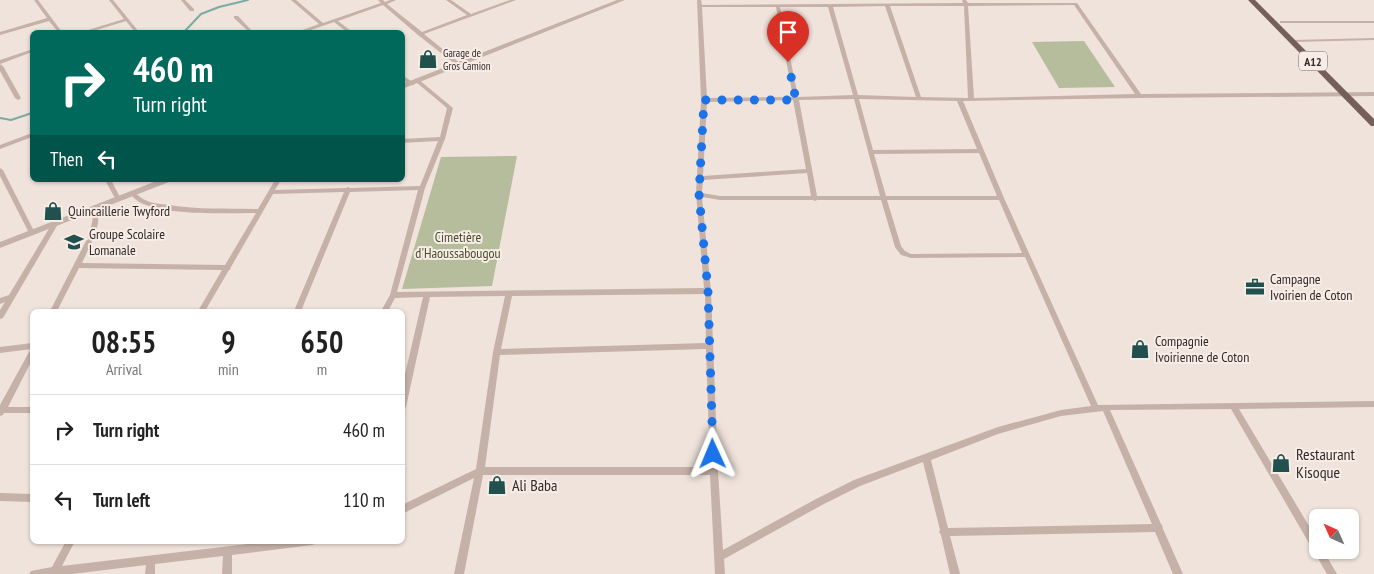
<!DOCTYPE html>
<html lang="en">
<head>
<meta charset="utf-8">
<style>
	body { margin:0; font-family:"PT Sans Narrow",sans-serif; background:#f6f6f6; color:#222; height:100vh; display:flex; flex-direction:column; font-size:19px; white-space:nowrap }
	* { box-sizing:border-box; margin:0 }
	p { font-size:16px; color:#767676 }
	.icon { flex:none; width:28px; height:28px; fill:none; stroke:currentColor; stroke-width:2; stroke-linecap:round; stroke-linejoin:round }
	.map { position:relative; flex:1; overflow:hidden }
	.details { position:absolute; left:30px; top:309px; width:375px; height:235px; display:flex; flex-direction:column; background:#fff; border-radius:8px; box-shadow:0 1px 4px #0004 }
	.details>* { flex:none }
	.top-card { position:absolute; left:30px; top:30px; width:375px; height:152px; border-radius:8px; box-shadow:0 1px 4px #0004; background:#00695c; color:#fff; overflow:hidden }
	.needle { width:32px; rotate:315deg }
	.tools { position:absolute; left:1309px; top:509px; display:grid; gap:10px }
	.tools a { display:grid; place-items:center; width:50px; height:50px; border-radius:8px; background:#fff; box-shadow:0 1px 4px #0004; font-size:25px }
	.pin { position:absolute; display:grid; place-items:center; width:42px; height:42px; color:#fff; margin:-51px -21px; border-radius:50% 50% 50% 0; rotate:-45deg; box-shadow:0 0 5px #0007 }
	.pin .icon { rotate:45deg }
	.me { position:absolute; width:55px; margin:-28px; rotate:359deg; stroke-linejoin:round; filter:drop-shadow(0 0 4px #0008) }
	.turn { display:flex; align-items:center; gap:18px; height:105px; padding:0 20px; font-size:22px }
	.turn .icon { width:65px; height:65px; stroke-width:2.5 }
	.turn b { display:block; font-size:35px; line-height:42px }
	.then { display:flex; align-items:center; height:48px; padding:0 20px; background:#0003; gap:10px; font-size:19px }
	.eta { display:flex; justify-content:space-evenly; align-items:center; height:85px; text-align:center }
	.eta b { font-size:30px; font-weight:700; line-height:35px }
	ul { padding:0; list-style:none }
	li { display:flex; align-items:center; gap:15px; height:70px; padding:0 20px; border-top:1px solid #e0e0e0 }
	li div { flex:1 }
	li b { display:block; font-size:19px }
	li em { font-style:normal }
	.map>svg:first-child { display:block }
	.green { fill:#b6bd9c }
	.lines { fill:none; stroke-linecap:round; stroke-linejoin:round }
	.stream { stroke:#7caaa5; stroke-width:2 }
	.minor { fill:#c6b1a8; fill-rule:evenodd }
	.tertiary { fill:#c6b1a8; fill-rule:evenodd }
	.primary { fill:#745f5a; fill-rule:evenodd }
	.route { stroke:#1a73e8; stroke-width:9; stroke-dasharray:0 16.2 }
	.labels { text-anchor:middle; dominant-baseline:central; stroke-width:4; stroke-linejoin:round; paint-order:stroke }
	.far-poi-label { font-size:11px; fill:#332927; stroke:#f7ede6; text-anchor:start }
	.shield { fill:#f7ede6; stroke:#6e6460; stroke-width:1 }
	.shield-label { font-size:12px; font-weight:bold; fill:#332927 }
	.poi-label { font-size:14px; fill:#332927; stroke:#f7ede6; text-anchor:start }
	.park-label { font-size:14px; fill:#474f2d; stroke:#f7ede6 }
	.near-poi-label { font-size:16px; fill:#332927; stroke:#f7ede6; text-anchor:start }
</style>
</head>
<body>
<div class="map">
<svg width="1374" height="574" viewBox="0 0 1374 574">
	<rect width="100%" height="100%" fill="#efe3db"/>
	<g class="green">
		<path d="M1084,41L1115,87L1059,88L1032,42Z"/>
		<path d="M517,156L492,286L402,289L441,157Z"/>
	</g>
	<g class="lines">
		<g class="stream">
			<path d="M184,32L201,14L219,7L248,0"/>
			<path d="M0,118L11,120L32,113"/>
		</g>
		<g class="minor">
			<path d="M34,0H38L62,32H58L49,21L0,35V32L47,18Z"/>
			<path d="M109,0H113L139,32H135L126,21L90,32H85V31L124,19Z"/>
			<path d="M181,0H185L194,9V11H190Z"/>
			<path d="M291,0H296L323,23L381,3L378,0H383L385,2L390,0H396L387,4L422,32L467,15L446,0H451L471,14L510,0H516L424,34L461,64L462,65L459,67L418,35L383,5L338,21L351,31V32H347L334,22L305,32H300V31L319,24Z"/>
			<path d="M697,0H701L702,5L963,3L962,0H966L968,3H1077L1141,94L1374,92V96L1139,98L963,101L1004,198L1098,405L1374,401V407L1239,409L1318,541V550H1323L1337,574H1327L1231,409L1110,410L1161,524L1162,525L1163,529L1183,574H1173L1155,532L950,536L960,574H950L941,535L939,532L940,530L923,462L860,486L822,505L724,559L725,574H715L710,475H483L464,574H454L474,478L402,514V505L476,469L493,352L505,296L430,297L406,407L405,409L402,410V387L423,297L395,298L388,311H381L390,295L418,190L350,192L301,311H294L344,192L273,194L231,267L230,270H229L205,311H198L222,270L79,268L57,311H50L89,235L92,223L94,205H98L99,207L98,223L95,235L82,263L225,265L256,213C224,213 166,216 139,202C136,200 133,197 130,194L129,193L130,192C136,191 137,196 143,199C150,203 160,204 169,205C198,210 229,208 258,209L275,180H281L275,190L346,188L348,187L350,188L420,186L438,141L402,143V139L440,137L447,108L416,82L415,81L418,79L453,108L445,139L425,188L397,292L704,288L696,194L701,100ZM1074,5L1135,94L974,98L968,6ZM885,6L916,97L858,95L833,7ZM890,6H964L968,98L921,97ZM702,7H776L793,97L707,98ZM780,7H828L853,95L798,97ZM854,99L880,196H817L799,100ZM859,99L957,101L977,149L873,150ZM793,100L806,169L703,176L707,102ZM979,153L997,196H886L874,154ZM807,173L811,196H720L702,193L703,180ZM702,197L720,200H813L815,201L817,200H881L895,247L901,255L911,258L1025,257L1091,406L1061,410L998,427L854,480L816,499L723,550L718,471L711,291ZM887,200H999L1022,253L911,254L905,251L901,246ZM705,294L706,343L501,349L512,296ZM706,349L710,467H485L500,355ZM1103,411L1152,524L948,528L931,460L998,434L1061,416Z"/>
			<path d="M234,16H238L253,32H249L234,18Z"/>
			<rect x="1280" y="21" width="94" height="2"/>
			<path d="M1374,38V40L1293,42L1291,41L1293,40Z"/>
			<path d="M30,50H32V52L0,64V60Z"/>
			<path d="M0,64L3,66L21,98L20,99L18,100L15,98L0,71Z"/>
			<path d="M402,75L414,83V85H410L402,79Z"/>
			<path d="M32,133V137L0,149V145Z"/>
			<path d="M0,168L3,170L35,233L34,235H32L29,233L0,176Z"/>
			<path d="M105,180H111L121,199L120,200H116Z"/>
			<path d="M53,222H57L58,224L3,318L0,319V310L5,302L0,304V298L9,295Z"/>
			<path d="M32,343V349L0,353V347Z"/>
			<path d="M32,351V360L8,407H32V413H4L3,415L0,416V405L29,352Z"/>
			<path d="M0,493L32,494V502L0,501Z"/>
			<path d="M66,541H75L62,566L273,541H316L315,544L312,545L232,555V574H222L223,556L155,564V574H145L146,565L72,574H29L31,571L52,567Z"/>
		</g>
		<g class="tertiary">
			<path d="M617,0H625L402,89V84Z"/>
			<path d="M159,180H170L169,182L0,248V242Z"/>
		</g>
		<path class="primary" d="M1248,0H1255L1374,119V126H1371Z"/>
	</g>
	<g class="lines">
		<path class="route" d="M713,454L708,291L699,194L704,100H796L788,62"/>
	</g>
	<defs>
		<g id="shop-bare" transform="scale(1.5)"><path d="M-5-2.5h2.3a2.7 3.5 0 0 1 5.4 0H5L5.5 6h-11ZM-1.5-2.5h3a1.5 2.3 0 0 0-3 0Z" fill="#21514e" stroke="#f7ede6" stroke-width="2.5" paint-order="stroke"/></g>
		<g id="school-bare" transform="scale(1.5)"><path d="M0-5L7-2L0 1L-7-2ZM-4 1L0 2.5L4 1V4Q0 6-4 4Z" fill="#21514e" stroke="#f7ede6" stroke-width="2.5" paint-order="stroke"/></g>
		<g id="office-bare" transform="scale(1.5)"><path d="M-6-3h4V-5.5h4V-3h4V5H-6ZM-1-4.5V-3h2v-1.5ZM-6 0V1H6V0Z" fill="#21514e" stroke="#f7ede6" stroke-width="2.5" paint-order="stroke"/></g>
	</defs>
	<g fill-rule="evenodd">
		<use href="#shop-bare" x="428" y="59"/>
		<use href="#shop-bare" x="53" y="211"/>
		<use href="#school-bare" x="74" y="242"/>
		<use href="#office-bare" x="1255" y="287"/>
		<use href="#shop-bare" x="1140" y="349"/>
		<use href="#shop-bare" x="1281" y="463"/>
		<use href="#shop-bare" x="497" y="485"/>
	</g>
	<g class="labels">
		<g class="far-poi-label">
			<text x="443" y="53">Garage de<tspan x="443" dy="13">Gros Camion</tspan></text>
		</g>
		<rect class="shield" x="1299" y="51.5" width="28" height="19" rx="4"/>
		<g class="shield-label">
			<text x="1313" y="61">A12</text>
		</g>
		<g class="poi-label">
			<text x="68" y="211">Quincaillerie Twyford</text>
			<text x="89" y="234">Groupe Scolaire<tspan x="89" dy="16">Lomanale</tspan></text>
			<text x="1270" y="279">Campagne<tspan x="1270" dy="16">Ivoirien de Coton</tspan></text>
			<text x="1155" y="341">Compagnie<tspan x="1155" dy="16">Ivoirienne de Coton</tspan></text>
		</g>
		<g class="park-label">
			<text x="458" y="237">Cimetière<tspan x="458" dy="16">d'Haoussabougou</tspan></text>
		</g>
		<g class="near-poi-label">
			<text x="1296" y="454">Restaurant<tspan x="1296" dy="18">Kisoque</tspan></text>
			<text x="512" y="485">Ali Baba</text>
		</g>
	</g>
</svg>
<div class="tools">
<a><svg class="needle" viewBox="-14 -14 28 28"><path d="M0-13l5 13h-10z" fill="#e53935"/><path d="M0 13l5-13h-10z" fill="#767676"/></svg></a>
</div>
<div class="pin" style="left:788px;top:62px;background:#d93025"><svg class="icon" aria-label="arrive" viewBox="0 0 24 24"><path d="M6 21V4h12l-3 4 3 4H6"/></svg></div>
<svg class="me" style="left:713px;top:454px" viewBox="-20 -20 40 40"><path d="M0-17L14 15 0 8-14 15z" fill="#1a73e8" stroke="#fff" stroke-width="4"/></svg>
<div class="top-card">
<div class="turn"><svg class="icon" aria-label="right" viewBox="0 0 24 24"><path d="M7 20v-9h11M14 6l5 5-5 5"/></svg><div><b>460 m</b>Turn right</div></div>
<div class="then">Then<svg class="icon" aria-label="left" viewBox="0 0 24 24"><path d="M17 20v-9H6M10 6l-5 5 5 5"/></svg></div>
</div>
<section class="details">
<div class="eta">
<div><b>08:55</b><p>Arrival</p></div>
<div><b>9</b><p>min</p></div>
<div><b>650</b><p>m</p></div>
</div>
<ul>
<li><svg class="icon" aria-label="right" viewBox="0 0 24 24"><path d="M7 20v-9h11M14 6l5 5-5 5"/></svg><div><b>Turn right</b></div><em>460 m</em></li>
<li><svg class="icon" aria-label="left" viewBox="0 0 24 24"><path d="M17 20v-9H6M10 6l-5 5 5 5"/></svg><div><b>Turn left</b></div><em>110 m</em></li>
</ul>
</section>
</div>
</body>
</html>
